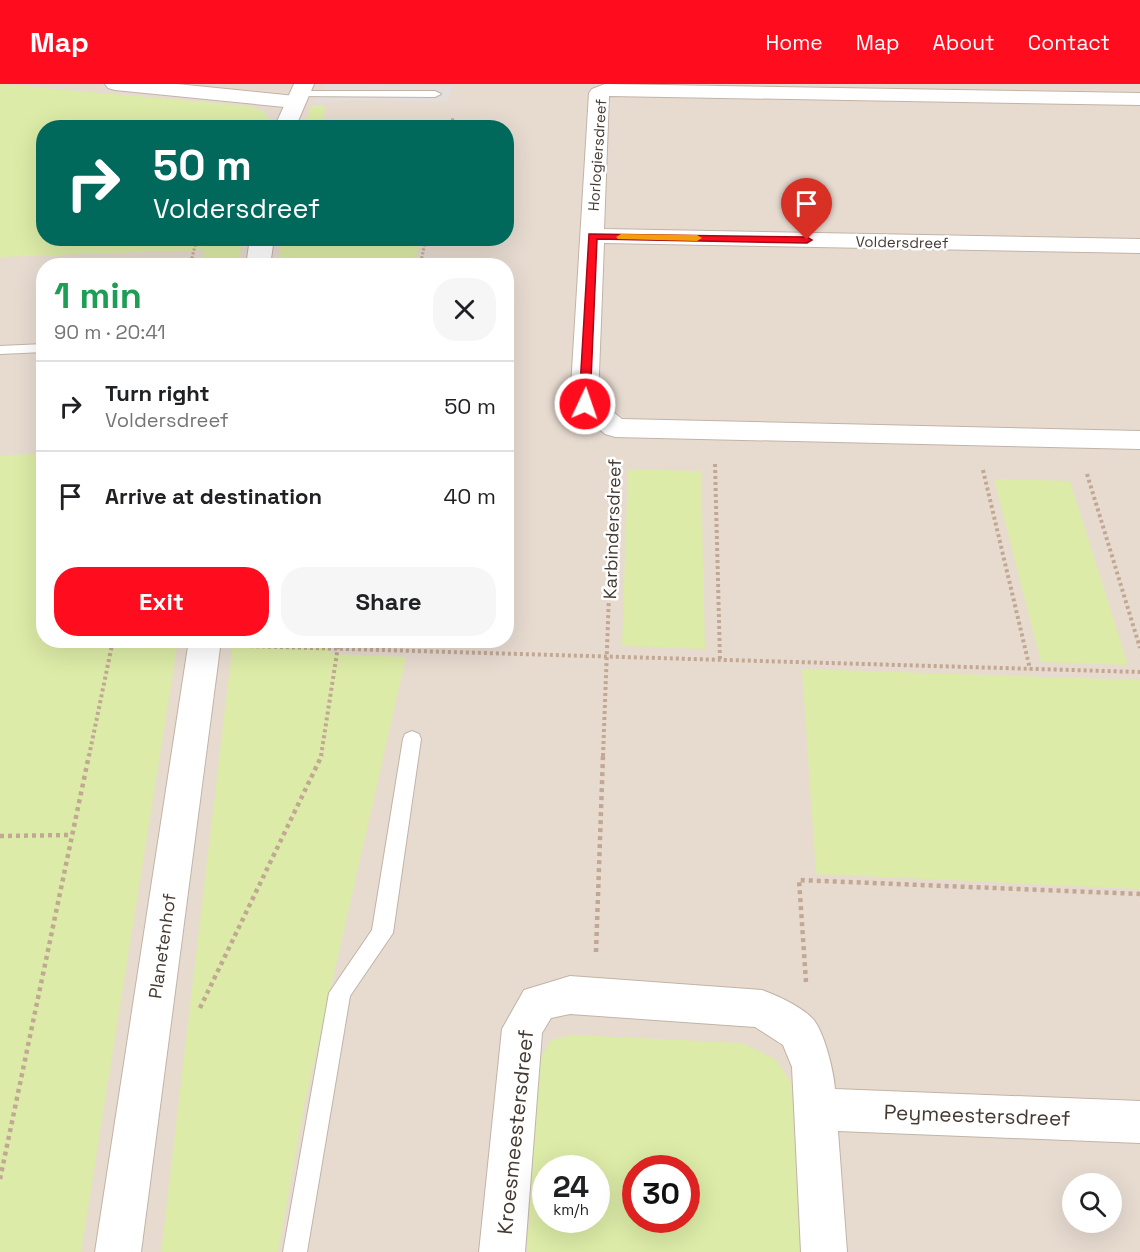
<!DOCTYPE html>
<html lang="en">
<head>
<meta charset="utf-8">
<style>
	body { margin:0; font-family:"Space Grotesk",sans-serif; background:#f6f6f6; color:#202124; height:100vh; display:flex; flex-direction:column; font-size:22px; white-space:nowrap }
	* { box-sizing:border-box; margin:0 }
	p { font-size:20px; color:#757577 }
	.icon { flex:none; width:33px; height:33px; fill:none; stroke:currentColor; stroke-width:2; stroke-linecap:round; stroke-linejoin:round }
	.map { position:relative; flex:1; overflow:hidden }
	.panel { position:absolute; left:36px; top:174px; width:478px; height:390px; display:flex; flex-direction:column; background:#fff; border-radius:24px; box-shadow:0 6px 24px #0002 }
	.panel>* { flex:none }
	.top-card { position:absolute; left:36px; top:36px; width:478px; height:126px; border-radius:24px; box-shadow:0 6px 24px #0002; background:#00695c; color:#fff; overflow:hidden }
	.buttons { position:absolute; left:1062px; top:1089px; display:grid; gap:12px }
	.buttons a { display:grid; place-items:center; width:60px; height:60px; border-radius:50%; background:#fff; box-shadow:0 6px 24px #0002; font-size:30px }
	.speed { position:absolute; left:532px; top:1071px; display:flex; gap:12px; font-size:30px; font-weight:700; text-align:center }
	.speed>* { display:grid; place-content:center; width:78px; height:78px; border-radius:50%; background:#fff; box-shadow:0 6px 24px #0002; line-height:1 }
	.speed small { font-size:15px; font-weight:400 }
	.speed .limit { border:9px solid #d22; background:#fff; color:#111 }
	.pin { position:absolute; display:grid; place-items:center; width:51px; height:51px; color:#fff; margin:-62px -26px; border-radius:50% 50% 50% 0; rotate:-45deg; box-shadow:0 0 6px #0007 }
	.pin .icon { rotate:45deg }
	.me { position:absolute; width:66px; margin:-33px; rotate:3deg; stroke-linejoin:round; filter:drop-shadow(0 0 4px #0008) }
	.turn { display:flex; align-items:center; gap:21px; height:126px; padding:0 18px; font-size:27px }
	.turn .icon { width:78px; height:78px; stroke-width:2.5 }
	.turn b { display:block; font-size:42px; line-height:51px }
	.round { display:grid; place-items:center; flex:none; width:63px; height:63px; border-radius:24px; background:#f6f6f6 }
	.summary { display:flex; align-items:center; justify-content:space-between; height:102px; padding:0 18px }
	h1 { font-size:36px; font-weight:600; line-height:45px; color:#1e9e55 }
	.primary-button { display:flex; gap:12px; margin-top:auto; padding:12px 18px }
	.primary-button a { flex:1; height:69px; border-radius:24px; background:#ff0d1f; color:#fff; font-size:24px; font-weight:600; line-height:69px; text-align:center }
	.primary-button a+a { background:#f6f6f6; color:#202124 }
	ul { padding:0; list-style:none }
	li { display:flex; align-items:center; gap:18px; height:90px; padding:0 18px; border-top:2px solid #e0e0e0 }
	li div { flex:1 }
	li b { display:block; font-size:22px }
	li em { font-style:normal }
	header { display:flex; align-items:center; gap:36px; box-sizing:border-box; height:84px; padding:0 30px; background:#ff0d1f; color:#fff }
	header strong { font-size:28px }
	nav { display:flex; gap:33px; margin-inline-start:auto; font-size:21px }
	.map>svg:first-child { display:block }
	.residential { fill:#e7dbd0; fill-rule:evenodd }
	.green { fill:#dceba7; fill-rule:evenodd }
	.parking { fill:#e3dedc }
	.lines { fill:none; stroke-linecap:round; stroke-linejoin:round }
	.service-casing { stroke:#c2b3a7; stroke-width:2 }
	.minor-casing { stroke:#c2b3a7; stroke-width:2 }
	.tertiary-casing { stroke:#c2b3a7; stroke-width:2 }
	.path-far2 { stroke:#c2a894; stroke-width:3; stroke-dasharray:2 2; stroke-linecap:butt }
	.path-far1 { stroke:#c2a894; stroke-width:4; stroke-dasharray:3 3; stroke-linecap:butt }
	.path { stroke:#c2a894; stroke-width:4.5; stroke-dasharray:4 4; stroke-linecap:butt }
	.service { fill:#fff; fill-rule:evenodd }
	.minor { fill:#fff; fill-rule:evenodd }
	.tertiary { fill:#fff; fill-rule:evenodd }
	.route { fill:#ff0d1f; stroke:#a60814; stroke-width:1.5 }
	.slow { fill:#f59e0b }
	.labels { text-anchor:middle; dominant-baseline:central; stroke-width:5; stroke-linejoin:round; paint-order:stroke }
	.far-street-label { font-size:15px; fill:#453a32; stroke:#fff }
	.street-label { font-size:18px; fill:#453a32; stroke:#fff }
	.near-street-label { font-size:21px; fill:#453a32; stroke:#fff }
</style>
</head>
<body>
<header>
<strong>Map</strong>
<nav><a>Home</a><a>Map</a><a>About</a><a>Contact</a></nav>
</header>
<div class="map">
<svg width="1140" height="1168" viewBox="0 0 1140 1168">
	<rect width="100%" height="100%" fill="#f3eae2"/>
	<path class="residential" d="M0,0H1140V1168H0ZM44,44H507V154H44ZM44,182H507V556H44ZM546,1084H597V1136H546ZM636,1084H687V1136H636ZM1072,1100H1112V1138H1072Z"/>
	<g class="green">
		<path d="M0,0L249,22L263,27L269,35L266,43L44,44V154L242,155L239,181H200L204,166L0,173Z"/>
		<path d="M312,21H324L323,24L326,25L320,43H303Z"/>
		<path d="M282,155V154L421,155L415,181H278Z"/>
		<path d="M43,369L44,556L178,557L81,1168H0V372Z"/>
		<path d="M628,385L701,387L705,565L622,562Z"/>
		<path d="M994,395L1070,397L1128,581L1041,578Z"/>
		<path d="M233,557H332L330,570L406,573L305,1018L278,1168H161Z"/>
		<path d="M802,585L1140,596V805L816,790Z"/>
		<path d="M572,951L742,959L775,975L792,1000L800,1168H527L539,976L551,956ZM546,1084H597V1136H546ZM636,1084H687V1136H636Z"/>
	</g>
	<path class="parking" d="M326,0L453,2L447,18L355,16L314,19Z"/>
	<g class="lines">
		<g class="service-casing">
			<g id="service">
				<path d="M299,7H435L441,10L435,13L295,12V8Z"/>
				<path d="M44,260V268L0,270V262Z"/>
				<path d="M412,647L419,650L421,655L393,849L350,912L307,1168H283L329,909L372,846L403,655L405,650Z"/>
			</g>
		</g>
		<g class="minor-casing">
			<g id="minor">
				<path d="M105,0H177L295,12L302,14L305,18L302,22L295,24L115,6L108,4Z"/>
				<path d="M605,0L1140,9V21L609,12L604,145L1140,155V169L604,159L598,316L622,335L1140,347V365L615,353L605,350L570,319L589,9L592,5Z"/>
				<path d="M570,892L762,906C778,912 800,922 812,934C824,946 834,988 835,1005L1140,1017V1059L838,1047L847,1168H801L792,983L783,961L755,943L570,930L551,934L542,949L525,1168H479L502,945L524,906Z"/>
			</g>
		</g>
		<g class="tertiary-casing">
			<g id="tertiary">
				<path d="M294,0H314L295,44H274Z"/>
				<path d="M250,154H274L270,182H246Z"/>
				<path d="M189,556H221L141,1168H95Z"/>
			</g>
		</g>
		<g class="path-far2">
			<path d="M451,44L453,33"/>
			<path d="M190,182L197,154"/>
			<path d="M420,182L426,154"/>
		</g>
		<g class="path-far1">
			<path d="M715,380L720,576"/>
			<path d="M983,386L1030,585"/>
			<path d="M1087,390L1140,564"/>
			<path d="M112,558L165,559"/>
			<path d="M244,562L1140,588"/>
			<path d="M89,672L113,556"/>
			<path d="M321,672L339,556"/>
			<path d="M603,672L614,378"/>
		</g>
		<g class="path">
			<path d="M0,752L72,751"/>
			<path d="M596,868L603,671"/>
			<path d="M806,898L799,796L1140,810"/>
			<path d="M200,924L322,671"/>
			<path d="M0,1095L89,671"/>
		</g>
		<use href="#service" class="service"/>
		<use href="#minor" class="minor"/>
		<use href="#tertiary" class="tertiary"/>
	</g>
	<path class="route" d="M589,150L807,153L812,156L807,159L597,155L590,320L585,323L579,320Z"/>
	<path class="slow" d="M621,150L697,151L702,154L697,157L618,155L616,153Z"/>
	<g class="labels">
		<g class="far-street-label">
			<text transform="translate(597 71) rotate(-86)">Horlogiersdreef</text>
			<text transform="translate(902 158) rotate(1)">Voldersdreef</text>
		</g>
		<g class="street-label">
			<text transform="translate(612 445) rotate(-88)">Karbindersdreef</text>
			<text transform="translate(162 862) rotate(-82)">Planetenhof</text>
		</g>
		<g class="near-street-label">
			<text transform="translate(977 1031) rotate(2)">Peymeestersdreef</text>
			<text transform="translate(515 1048) rotate(-84)">Kroesmeestersdreef</text>
		</g>
	</g>
</svg>
<div class="buttons">
<a><svg class="icon" aria-label="search" viewBox="0 0 24 24"><circle cx="10" cy="10" r="6"/><path d="M15 15l6 6"/></svg></a>
</div>
<div class="speed"><div>24<small>km/h</small></div><div class="limit">30</div></div>
<div class="pin" style="left:807px;top:156px;background:#d93025"><svg class="icon" aria-label="arrive" viewBox="0 0 24 24"><path d="M6 21V4h12l-3 4 3 4H6"/></svg></div>
<svg class="me" style="left:585px;top:320px" viewBox="-20 -20 40 40"><circle r="17" fill="#ff0d1f" stroke="#fff" stroke-width="3"/><path d="M0-11L8 9 0 5-8 9z" fill="#fff"/></svg>
<div class="top-card">
<div class="turn"><svg class="icon" aria-label="right" viewBox="0 0 24 24"><path d="M7 20v-9h11M14 6l5 5-5 5"/></svg><div><b>50 m</b>Voldersdreef</div></div>
</div>
<section class="panel">
<div class="summary"><div><h1>1 min</h1><p>90 m · 20:41</p></div><a class="round"><svg class="icon" aria-label="close" viewBox="0 0 24 24"><path d="M6 6l12 12M18 6L6 18"/></svg></a></div>
<ul>
<li><svg class="icon" aria-label="right" viewBox="0 0 24 24"><path d="M7 20v-9h11M14 6l5 5-5 5"/></svg><div><b>Turn right</b><p>Voldersdreef</p></div><em>50 m</em></li>
<li><svg class="icon" aria-label="arrive" viewBox="0 0 24 24"><path d="M6 21V4h12l-3 4 3 4H6"/></svg><div><b>Arrive at destination</b></div><em>40 m</em></li>
</ul>
<div class="primary-button"><a>Exit</a><a>Share</a></div>
</section>
</div>
</body>
</html>
